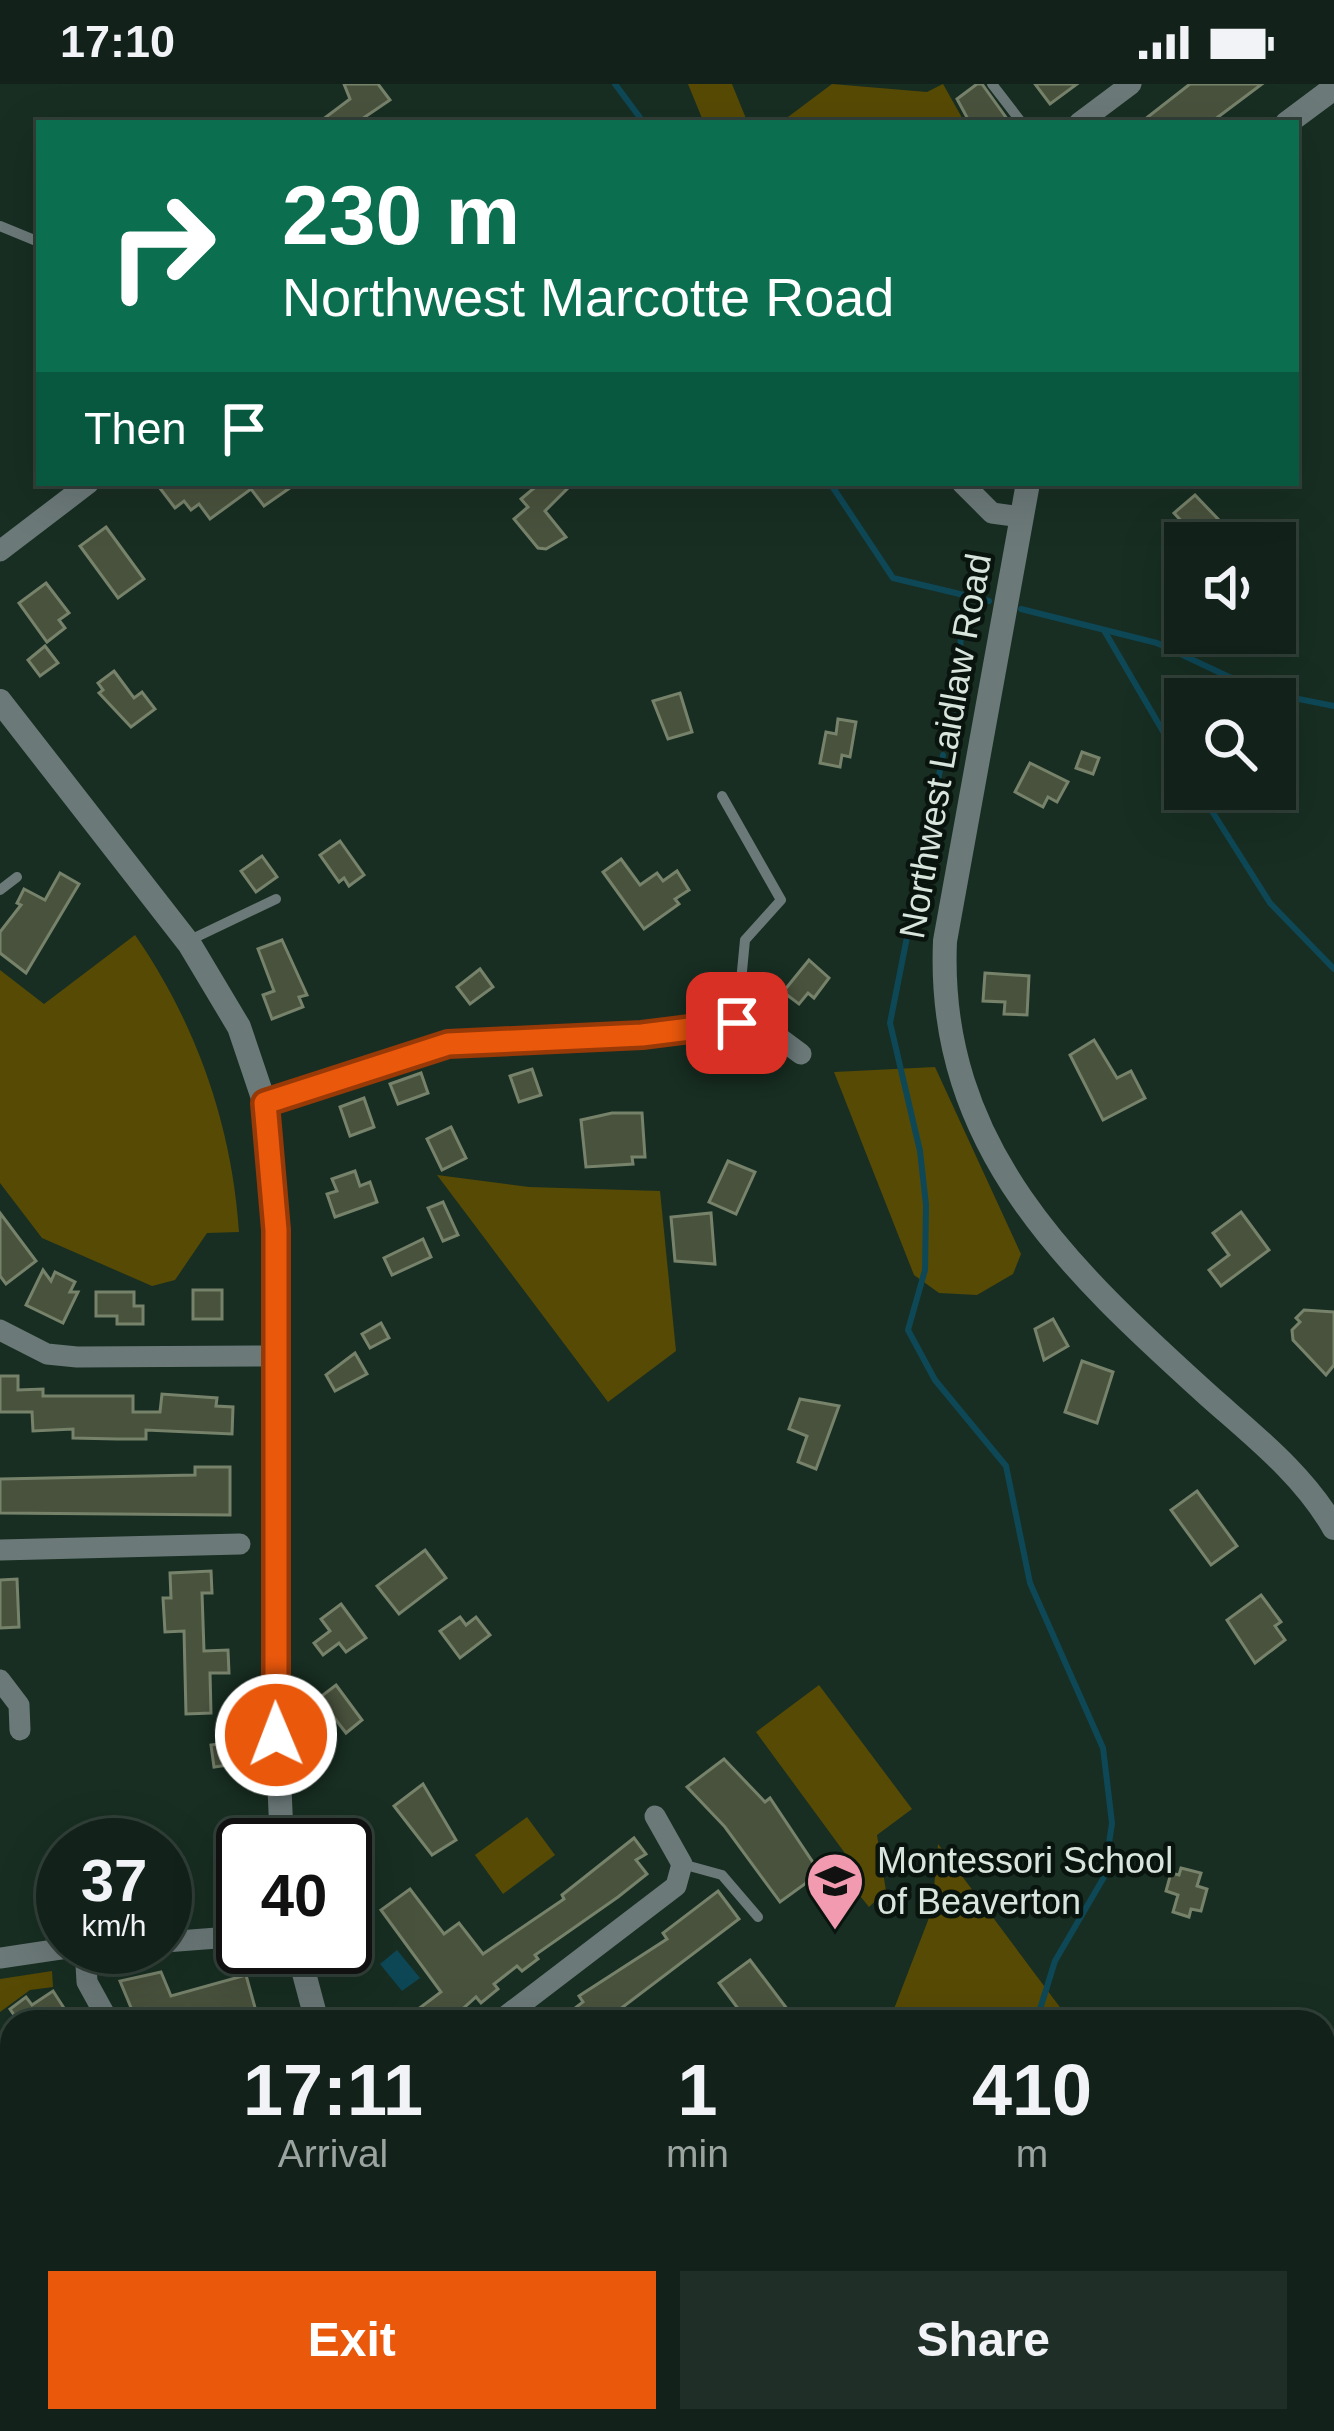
<!DOCTYPE html>
<html lang="en">
<head>
<meta charset="utf-8">
<style>
	body { margin:0; font-family:Arial,sans-serif; background:#1f2f27; color:#f1f3f6; height:100vh; display:flex; flex-direction:column; font-size:45px; white-space:nowrap }
	* { box-sizing:border-box; margin:0 }
	p { font-size:39px; color:#9ca4a2 }
	.icon { flex:none; width:66px; height:66px; fill:none; stroke:currentColor; stroke-width:2; stroke-linecap:round; stroke-linejoin:round }
	.map { position:relative; flex:1; overflow:hidden }
	.side { position:absolute; left:0px; top:1926px; width:1335px; height:423px; display:flex; flex-direction:column; background:#12221a; border-radius:36px 36px 0 0; box-shadow:0 12px 48px #0002,0 0 0 3px #313f39 }
	.side>* { flex:none }
	.hud { position:absolute; left:36px; top:36px; width:1263px; height:366px; border-radius:0px; box-shadow:0 12px 48px #0002,0 0 0 3px #313f39; background:#0b6e4f; color:#fff; overflow:hidden }
	.buttons { position:absolute; left:1164px; top:438px; display:grid; gap:24px }
	.buttons a { display:grid; place-items:center; width:132px; height:132px; border-radius:0px; background:#12221a; box-shadow:0 12px 48px #0002,0 0 0 3px #313f39; font-size:60px }
	.speed { position:absolute; left:36px; top:1734px; display:flex; gap:24px; font-size:60px; font-weight:700; text-align:center }
	.speed>* { display:grid; place-content:center; width:156px; height:156px; border-radius:50%; background:#12221a; box-shadow:0 12px 48px #0002,0 0 0 3px #313f39; line-height:1 }
	.speed small { font-size:30px; font-weight:400 }
	.speed .limit { border:6px solid #111; border-radius:18px; background:#fff; color:#111 }
	.pin { position:absolute; display:grid; place-items:center; width:102px; height:102px; color:#fff; margin:-51px; border-radius:24px; box-shadow:0 6px 18px #0006 }
	.me { position:absolute; width:132px; margin:-66px; rotate:359deg; stroke-linejoin:round; filter:drop-shadow(0 0 9px #0008) }
	.turn { display:flex; align-items:center; gap:42px; height:252px; padding:0 48px; font-size:54px }
	.turn .icon { width:156px; height:156px; stroke-width:2.5 }
	.turn b { display:block; font-size:84px; line-height:102px }
	.then { display:flex; align-items:center; height:114px; padding:0 48px; background:#0003; gap:24px; font-size:45px }
	.eta { display:flex; justify-content:space-evenly; align-items:center; height:204px; text-align:center }
	.eta b { font-size:72px; font-weight:600; line-height:84px }
	.cta { display:flex; gap:24px; margin-top:auto; padding:24px 48px }
	.cta a { flex:1; height:138px; border-radius:0px; background:#ea580c; color:#fff; font-size:48px; font-weight:600; line-height:138px; text-align:center }
	.cta a+a { background:#1f2f27; color:#f1f3f6 }
	.status { display:flex; justify-content:space-between; align-items:center; height:84px; padding:0 60px; background:#12221a; direction:ltr }
	.status svg { height:33px; fill:currentColor }
	.map>svg:first-child { display:block }
	.green { fill:#574a05 }
	.water { fill:#0e4857 }
	.lines { fill:none; stroke-linecap:round; stroke-linejoin:round }
	.stream { stroke:#0e4857; stroke-width:6 }
	.building { fill:#49523d; stroke:#77826b; stroke-width:3 }
	.path { stroke:#819288; stroke-width:3; stroke-dasharray:6 9; stroke-linecap:butt }
	.service { stroke:#6b7978; stroke-width:10 }
	.minor { stroke:#6b7978; stroke-width:21 }
	.tertiary { stroke:#6b7978; stroke-width:24 }
	.route-casing { stroke:#983908; stroke-width:30 }
	.route { stroke:#ea580c; stroke-width:21 }
	.labels { text-anchor:middle; dominant-baseline:central; stroke-width:9; stroke-linejoin:round; paint-order:stroke }
	.street-label { font-size:36px; fill:#d8e5dd; stroke:#0a140e }
	.poi-label { font-size:36px; fill:#d8e5dd; stroke:#0a140e; text-anchor:start }
</style>
</head>
<body>
<div class="status"><b>17:10</b><svg viewBox="0 0 49 12"><path d="M0 12V9h3v3zM5 12V6h3v6zM10 12V3h3v9zM15 12V0h3v12zM26 1h20v11H26zM47 4h2v5h-2z"/></svg></div>
<div class="map">
<svg width="1334" height="2347" viewBox="0 0 1334 2347">
	<rect width="100%" height="100%" fill="#182e22"/>
	<g class="green">
		<path d="M688,0H732L747,37L704,39Z"/>
		<path d="M832,0L927,8L943,0L965,39H780Z"/>
		<path d="M135,851C196,939 232,1041 239,1148L207,1149L175,1196L152,1202L42,1154L0,1099V886L44,920Z"/>
		<path d="M935,983L1021,1170L1013,1190L977,1211L939,1209L914,1191L834,988Z"/>
		<path d="M437,1091L529,1103L660,1107L676,1267L608,1318Z"/>
		<path d="M819,1601L912,1725L877,1751L886,1807L869,1823L835,1781L847,1772L756,1648Z"/>
		<path d="M527,1733L555,1771L503,1810L475,1771Z"/>
		<path d="M938,1760L1071,1938H889L932,1826Z"/>
		<path d="M52,1887L53,1903L30,1906L0,1928V1895Z"/>
		<path d="M12,2192V2337H133L120,2347H0V2201Z"/>
		<path d="M742,2337H1226L1212,2347H750Z"/>
	</g>
	<path class="water" d="M397,1866L420,1894L402,1907L380,1880Z"/>
	<g class="lines">
		<g class="stream">
			<path d="M615,0L644,39"/>
			<path d="M830,399L893,494L989,517"/>
			<path d="M1021,525L1157,559L1259,607L1334,622"/>
			<path d="M1105,548L1185,685"/>
			<path d="M956,646L963,511"/>
			<path d="M943,671L890,939L920,1067L926,1121L925,1186L908,1246L935,1296L1006,1382L1030,1499L1103,1664L1112,1739L1104,1793L1055,1877L1036,1938"/>
			<path d="M1198,705L1270,819L1334,885"/>
			<path d="M811,2347L813,2337"/>
		</g>
	</g>
	<g class="building">
		<path d="M344,0H378L390,16L356,39H318L350,15Z"/>
		<path d="M977,0H982L1010,39H970L957,15Z"/>
		<path d="M1035,0H1077L1050,20Z"/>
		<path d="M1190,0H1262L1210,39H1140Z"/>
		<path d="M156,399H297L264,422L251,405L210,435L199,420L191,426L184,417L175,424Z"/>
		<path d="M540,399H573L545,427L566,453L546,465L538,464L514,435L528,423L521,415Z"/>
		<path d="M1195,411L1241,459H1202L1174,429Z"/>
		<path d="M106,443L144,495L118,514L80,462Z"/>
		<path d="M46,499L69,529L59,536L65,544L47,558L19,519Z"/>
		<path d="M45,562L58,579L40,592L28,576Z"/>
		<path d="M114,587L134,614L142,608L155,625L131,643L99,609L103,606L98,599Z"/>
		<path d="M680,609L692,648L668,655L653,617Z"/>
		<path d="M838,635L856,638L850,673L842,671L840,683L820,679L826,648L836,650Z"/>
		<path d="M1082,668L1099,674L1093,690L1076,684Z"/>
		<path d="M1030,679L1068,698L1057,718L1048,713L1043,723L1015,708Z"/>
		<path d="M340,757L364,791L349,802L344,794L339,798L320,771Z"/>
		<path d="M262,772L277,793L256,808L241,787Z"/>
		<path d="M621,775L640,801L657,789L663,797L677,787L689,806L675,815L679,820L644,845L603,788Z"/>
		<path d="M60,789L79,800L26,889L0,869V848L21,821L17,819L24,805L45,816Z"/>
		<path d="M282,856L307,911L299,913L303,923L272,935L263,911L274,907L258,865Z"/>
		<path d="M809,876L829,894L814,914L808,909L799,920L783,908Z"/>
		<path d="M480,885L493,903L470,920L457,903Z"/>
		<path d="M985,889L1029,892L1027,931L1004,930L1005,918L983,917Z"/>
		<path d="M1094,956L1117,994L1131,987L1145,1014L1103,1036L1070,971Z"/>
		<path d="M532,985L541,1011L519,1018L510,992Z"/>
		<path d="M421,989L428,1009L398,1020L390,1000Z"/>
		<path d="M364,1014L374,1043L350,1052L340,1023Z"/>
		<path d="M612,1029H642L645,1073H632L633,1080L586,1083L581,1036Z"/>
		<path d="M451,1043L466,1074L442,1086L427,1055Z"/>
		<path d="M728,1077L755,1088L736,1130L709,1118Z"/>
		<path d="M355,1087L360,1102L370,1098L377,1118L335,1133L327,1110L337,1107L332,1095Z"/>
		<path d="M443,1118L458,1151L443,1157L428,1124Z"/>
		<path d="M1241,1128L1269,1166L1221,1202L1209,1186L1229,1171L1213,1149Z"/>
		<path d="M0,1129L36,1177L6,1200L0,1192Z"/>
		<path d="M711,1129L715,1180L675,1177L671,1133Z"/>
		<path d="M423,1155L431,1173L392,1191L384,1174Z"/>
		<path d="M43,1186L51,1197L55,1188L75,1198L70,1208H78L63,1239L26,1221Z"/>
		<rect x="193" y="1206" width="29" height="29"/>
		<path d="M96,1208H134V1222H143V1240H117V1232H96Z"/>
		<path d="M1304,1226L1334,1228V1281L1326,1291L1293,1256L1292,1246L1300,1238L1296,1234Z"/>
		<path d="M1053,1235L1068,1262L1044,1276L1035,1245Z"/>
		<path d="M381,1239L389,1254L370,1264L362,1250Z"/>
		<path d="M355,1269L367,1290L335,1307L326,1291Z"/>
		<path d="M1082,1277L1113,1288L1097,1339L1065,1328Z"/>
		<path d="M0,1292H18V1306L43,1305V1312H133V1328H160L162,1310L217,1314L216,1322L233,1323L232,1350L146,1346V1355H117L73,1354V1345L33,1347L32,1328H0Z"/>
		<path d="M800,1315L839,1322L816,1385L798,1378L807,1352L789,1345Z"/>
		<path d="M195,1383H230V1431L0,1429V1395L195,1391Z"/>
		<path d="M1197,1407L1237,1462L1211,1481L1171,1426Z"/>
		<path d="M425,1466L446,1494L399,1530L377,1502Z"/>
		<path d="M211,1487L212,1509H202L204,1567L228,1566L229,1589H210L211,1629L186,1630L184,1547L165,1548L163,1514H171L170,1489Z"/>
		<path d="M17,1495L19,1543L0,1544V1496Z"/>
		<path d="M1261,1511L1281,1538L1275,1542L1285,1556L1255,1579L1227,1536Z"/>
		<path d="M341,1520L366,1554L346,1568L339,1559L323,1571L314,1559L330,1547L321,1535Z"/>
		<path d="M460,1533L466,1541L476,1533L490,1551L460,1574L440,1547Z"/>
		<path d="M336,1601L362,1636L346,1649L319,1614Z"/>
		<path d="M233,1658L236,1680L214,1683L211,1661Z"/>
		<path d="M724,1675L765,1718L770,1714L820,1789L780,1818L725,1743L687,1703Z"/>
		<path d="M423,1700L456,1756L432,1771L394,1722Z"/>
		<path d="M634,1754L646,1770L636,1776L647,1790L618,1813L535,1871L538,1875L522,1887L517,1882L494,1900L498,1905L481,1919L476,1913L448,1938H401L441,1908L381,1826L410,1805L444,1850L459,1839L483,1870L564,1815L562,1811Z"/>
		<path d="M183,1774L185,1816H165V1775Z"/>
		<path d="M1181,1784L1201,1789L1197,1802L1207,1805L1201,1827L1191,1825L1189,1833L1173,1828L1178,1811L1166,1807L1171,1789L1179,1791Z"/>
		<path d="M718,1807L739,1835L603,1938H557L583,1918L579,1912L667,1855L663,1849Z"/>
		<path d="M750,1876L797,1938H748L719,1899Z"/>
		<path d="M161,1888L171,1912L246,1891L259,1938H137L120,1897Z"/>
		<path d="M53,1907L73,1938H19L10,1925L26,1913L32,1921Z"/>
	</g>
	<g class="lines">
		<g class="path">
			<path d="M0,2123L12,2138"/>
			<path d="M0,2218L12,2207"/>
			<path d="M0,2291L12,2309"/>
			<path d="M43,2337L75,2343L93,2337"/>
		</g>
		<g class="service">
			<path d="M992,0L1022,39"/>
			<path d="M0,142L39,158"/>
			<path d="M722,712L781,816L745,856L737,939"/>
			<path d="M0,806L17,793"/>
			<path d="M190,856L276,815"/>
			<path d="M682,1780L722,1791L758,1833"/>
		</g>
		<g class="minor">
			<path d="M1079,39L1131,0"/>
			<path d="M962,399L992,429L1021,433"/>
			<path d="M0,467L89,399"/>
			<path d="M265,1020L402,972L468,957L642,951L737,939L770,947L801,970"/>
			<path d="M0,1246L47,1270L77,1273L275,1272"/>
			<path d="M0,1466L240,1460"/>
			<path d="M0,1596L19,1621L20,1646"/>
			<path d="M165,1858L243,1852"/>
			<path d="M85,1863L87,1898L109,1938"/>
			<path d="M0,1874L74,1863"/>
			<path d="M498,1938L676,1802L682,1780L655,1732"/>
			<path d="M0,2065L8,2060"/>
			<path d="M548,2337L550,2347"/>
			<path d="M285,2347L299,2337"/>
		</g>
		<g class="tertiary">
			<path d="M1287,39L1334,4"/>
			<path d="M1028,399L945,857C936,1063 1070,1186 1209,1312C1254,1352 1304,1391 1334,1444"/>
			<path d="M0,617L190,861L239,943L265,1020L276,1146L273,1558L282,1761"/>
			<path d="M297,1863L317,1938"/>
			<path d="M424,2337L427,2347"/>
		</g>
	</g>
	<g class="lines">
		<g class="route-casing">
			<path id="route" d="M276,1651V1146L265,1019L448,960L642,951L737,939"/>
		</g>
		<use href="#route" class="route"/>
	</g>
	<defs>
		<g id="school-pin" transform="scale(3)"><path d="M0 17L-7.5 6A9.5 9.5 0 1 1 7.5 6Z" fill="#f29aaf" stroke="#0a140e"/><path d="M0-5L7-2L0 1L-7-2ZM-4 1L0 2.5L4 1V4Q0 6-4 4Z" fill="#111"/></g>
	</defs>
	<g fill-rule="evenodd">
		<use href="#school-pin" x="835" y="1797"/>
	</g>
	<g class="labels">
		<g class="street-label">
			<text transform="translate(945 662) rotate(-80)">Northwest Laidlaw Road</text>
		</g>
		<g class="poi-label">
			<text x="877" y="1776">Montessori School<tspan x="877" dy="41">of Beaverton</tspan></text>
		</g>
	</g>
</svg>
<div class="buttons">
<a><svg class="icon" aria-label="sound" viewBox="0 0 24 24"><path d="M4 9h4l5-4v14l-5-4H4zM17 9q2 3 0 6"/></svg></a>
<a><svg class="icon" aria-label="search" viewBox="0 0 24 24"><circle cx="10" cy="10" r="6"/><path d="M15 15l6 6"/></svg></a>
</div>
<div class="speed"><div>37<small>km/h</small></div><div class="limit">40</div></div>
<div class="pin" style="left:737px;top:939px;background:#d93025"><svg class="icon" aria-label="arrive" viewBox="0 0 24 24"><path d="M6 21V4h12l-3 4 3 4H6"/></svg></div>
<svg class="me" style="left:276px;top:1651px" viewBox="-20 -20 40 40"><circle r="17" fill="#ea580c" stroke="#fff" stroke-width="3"/><path d="M0-11L8 9 0 5-8 9z" fill="#fff"/></svg>
<div class="hud">
<div class="turn"><svg class="icon" aria-label="right" viewBox="0 0 24 24"><path d="M7 20v-9h11M14 6l5 5-5 5"/></svg><div><b>230 m</b>Northwest Marcotte Road</div></div>
<div class="then">Then<svg class="icon" aria-label="arrive" viewBox="0 0 24 24"><path d="M6 21V4h12l-3 4 3 4H6"/></svg></div>
</div>
<section class="side">
<div class="eta">
<div><b>17:11</b><p>Arrival</p></div>
<div><b>1</b><p>min</p></div>
<div><b>410</b><p>m</p></div>
</div>
<div class="cta"><a>Exit</a><a>Share</a></div>
</section>
</div>
</body>
</html>
